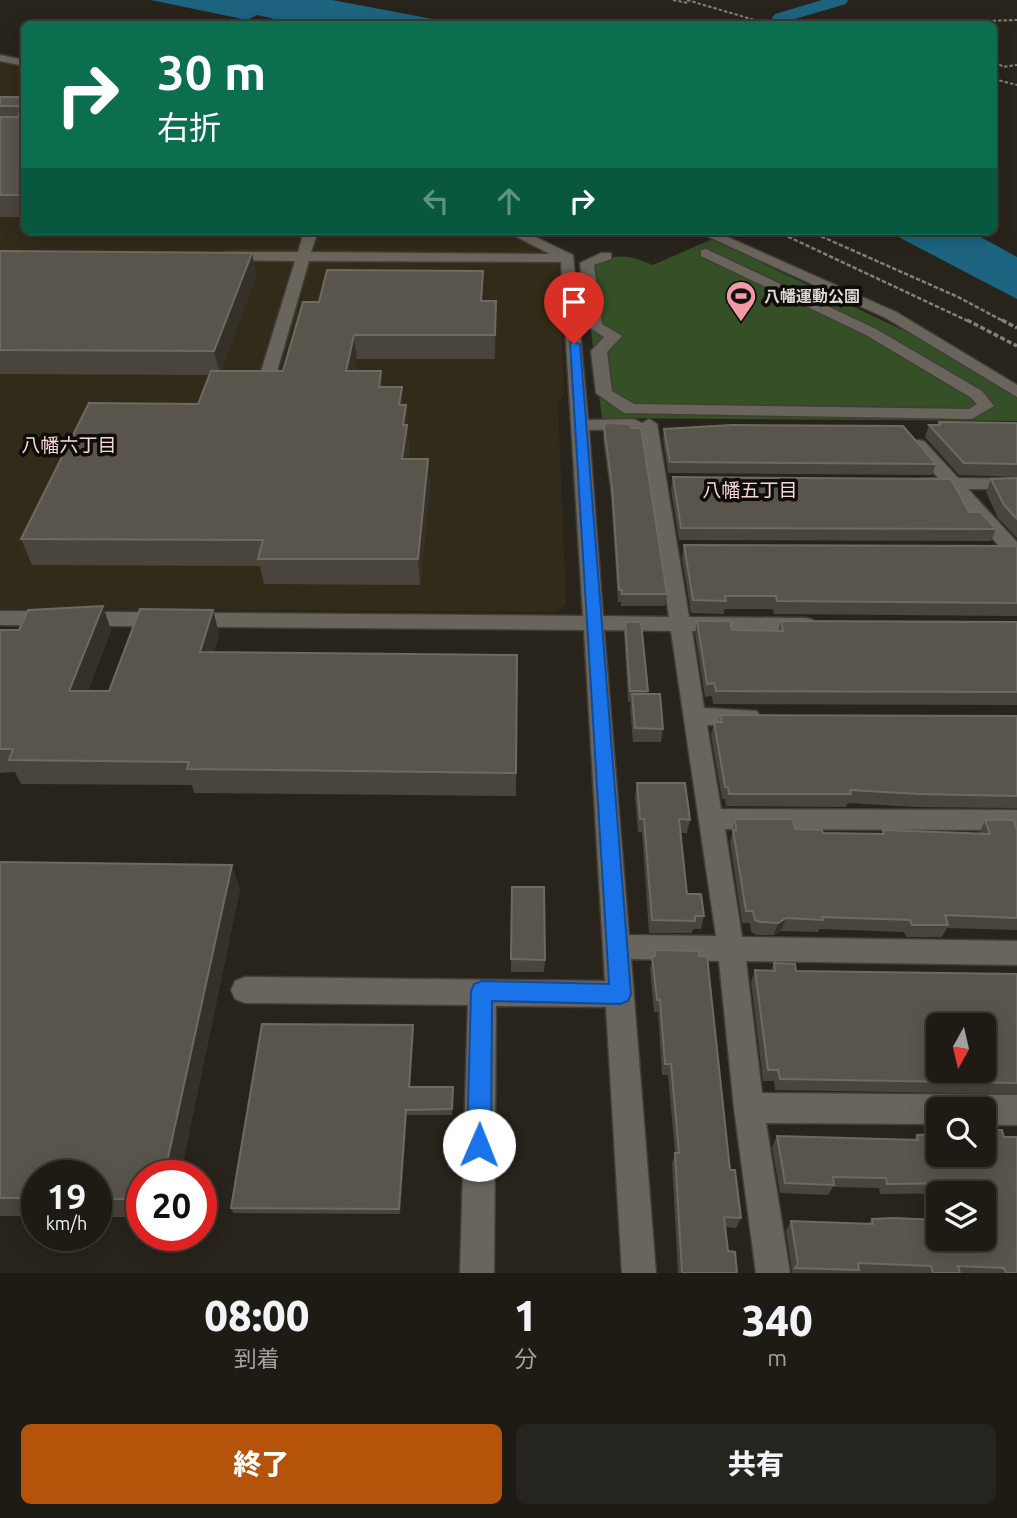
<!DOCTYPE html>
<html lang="ja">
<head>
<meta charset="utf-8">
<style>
	body { margin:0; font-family:Ubuntu,"Noto Sans JP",sans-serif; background:#26241e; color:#f1f3f6; height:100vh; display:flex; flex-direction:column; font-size:26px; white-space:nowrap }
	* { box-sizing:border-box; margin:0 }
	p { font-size:23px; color:#a1a1a0 }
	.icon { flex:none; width:38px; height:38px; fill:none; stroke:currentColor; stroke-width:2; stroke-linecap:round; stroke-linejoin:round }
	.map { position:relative; height:1273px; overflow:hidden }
	.details { display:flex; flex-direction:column; background:#1e1b15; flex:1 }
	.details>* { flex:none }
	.guide { position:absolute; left:21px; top:21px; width:976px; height:214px; border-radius:10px; box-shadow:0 4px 18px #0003,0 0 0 2px #3c3934; background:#0b6e4f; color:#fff; overflow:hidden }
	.needle { width:46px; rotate:188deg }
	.fabs { position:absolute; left:926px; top:1013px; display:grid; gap:14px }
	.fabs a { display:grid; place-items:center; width:70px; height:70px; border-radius:10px; background:#1e1b15; box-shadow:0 4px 18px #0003,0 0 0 2px #3c3934; font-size:35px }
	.speed { position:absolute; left:21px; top:1160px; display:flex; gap:14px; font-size:35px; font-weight:700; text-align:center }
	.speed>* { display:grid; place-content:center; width:91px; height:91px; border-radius:50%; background:#1e1b15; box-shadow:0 4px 18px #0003,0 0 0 2px #3c3934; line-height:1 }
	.speed small { font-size:18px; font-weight:400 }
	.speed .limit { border:10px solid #d22; background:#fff; color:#111 }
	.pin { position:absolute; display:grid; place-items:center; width:60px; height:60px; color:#fff; margin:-72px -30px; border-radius:50% 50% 50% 0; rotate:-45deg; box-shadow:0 0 7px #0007 }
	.pin .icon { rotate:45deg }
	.me { position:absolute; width:77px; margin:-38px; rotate:1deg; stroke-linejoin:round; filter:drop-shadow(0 0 5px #0008) }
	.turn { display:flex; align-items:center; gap:24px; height:147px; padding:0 21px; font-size:32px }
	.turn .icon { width:91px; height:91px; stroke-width:2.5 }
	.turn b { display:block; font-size:49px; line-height:60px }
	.lanes { display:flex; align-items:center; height:66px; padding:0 21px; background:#0003; justify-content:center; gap:35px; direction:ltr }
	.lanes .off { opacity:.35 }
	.eta { display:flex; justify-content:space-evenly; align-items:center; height:119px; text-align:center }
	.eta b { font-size:42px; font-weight:800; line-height:49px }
	.cta { display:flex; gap:14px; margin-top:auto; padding:14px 21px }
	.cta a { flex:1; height:80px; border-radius:10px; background:#b45309; color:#fff; font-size:28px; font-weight:800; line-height:80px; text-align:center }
	.cta a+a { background:#26241e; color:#f1f3f6 }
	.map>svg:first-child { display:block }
	.industrial { fill:#322b1a }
	.green { fill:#354f26 }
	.water { fill:#1d6480 }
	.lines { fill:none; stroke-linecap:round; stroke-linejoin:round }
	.river { fill:#1d6480; fill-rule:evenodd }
	.minor-casing { stroke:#423e37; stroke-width:3 }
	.path-far2 { stroke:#837f79; stroke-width:2; stroke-dasharray:3.5 2; stroke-linecap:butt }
	.path-far1 { stroke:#837f79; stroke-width:2.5; stroke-dasharray:4.5 2; stroke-linecap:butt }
	.path { stroke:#837f79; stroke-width:3.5; stroke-dasharray:5 2.5; stroke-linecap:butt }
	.minor { fill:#6a655c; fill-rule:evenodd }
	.wall { fill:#49453c }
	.shaded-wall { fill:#353129 }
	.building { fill:#59554d; stroke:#6d6a62; stroke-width:2; fill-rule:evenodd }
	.route { fill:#1a73e8; stroke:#114b97; stroke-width:2 }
	.labels { text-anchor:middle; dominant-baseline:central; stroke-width:7; stroke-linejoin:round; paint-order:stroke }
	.far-poi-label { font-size:16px; font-weight:bold; fill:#dcd9d4; stroke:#0f0d0a; text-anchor:start }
	.neighbourhood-label { font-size:19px; fill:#f8d5d9; stroke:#0f0d0a }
</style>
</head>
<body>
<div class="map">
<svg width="1017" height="1273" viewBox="0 0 1017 1273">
	<rect width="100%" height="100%" fill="#28241c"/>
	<path class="industrial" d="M0,61L24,66V231H500L559,258L564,394L558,403L566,604L555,612L0,609Z"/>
	<path class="green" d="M712,239L936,346L1017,397V421L602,418L583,267C615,256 620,251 653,265Z"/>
	<g class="water">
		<path d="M151,0H332L459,24H297L257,15L247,20Z"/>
		<path d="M887,231H970L1017,257V299Z"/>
	</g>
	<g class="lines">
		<path class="river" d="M822,0H848L846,4L781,23L772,18L775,14Z"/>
		<g class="minor-casing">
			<g id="minor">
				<path d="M0,55L24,60V66L0,61Z"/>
				<path d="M304,231H318L311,252L550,254L505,231H523L573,255L588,420L634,419L642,423L649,419L657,424L689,617L806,618L813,620L816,625L813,630L806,632L692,631L704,708L757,711L760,717L757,723L749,726L707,725L721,809L1017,810V830L725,829L742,937L1017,941V965L746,961L762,1093L1017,1095V1125H984V1110H938V1124L766,1123L790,1273H756L734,1108L719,961L631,959L656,1273H622L606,1007L496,1006L494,1273H460L468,1005L245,1003L235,999L231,990L235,981L245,977L605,981L584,630L0,625V611L583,616L561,262L309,261L275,378L267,383L261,381L259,378L295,261L226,260L219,256L226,252H298ZM641,426L669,617L603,616L589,430L634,429ZM604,630L671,631L716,936L629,935Z"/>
				<path d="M696,231H714L896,312L1017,385V397L886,318Z"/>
				<path d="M706,249L876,329L982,391L994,406L972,419L624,413L596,393L591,351L604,337L587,326L580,263L601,253H611V259L594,265L602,324L622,336L607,352L612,391L634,404L969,409L977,404L970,397L866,335L701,256V250Z"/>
				<path d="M918,440L924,441L958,478L1017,479V489H968L1017,542V560L1010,558L948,489L919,487L916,483L919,479L938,478L909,445Z"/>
			</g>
		</g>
		<g class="path-far2">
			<path d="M673,0L688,3"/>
			<path d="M687,0L768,24"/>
			<path d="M921,23L1017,20"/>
			<path d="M995,61L1003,67L1017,65"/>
			<path d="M994,79L1017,85"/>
		</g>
		<g class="path-far1">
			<path d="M776,231L970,322"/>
			<path d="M809,231L958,297L1005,322"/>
		</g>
		<g class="path">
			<path d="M967,320L1017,346"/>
			<path d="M1002,320L1017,328"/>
		</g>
		<use href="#minor" class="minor"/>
	</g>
	<g class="wall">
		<rect x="0" y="97" width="24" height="120"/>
		<path d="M89,231H275L274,235H90Z"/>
		<path d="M0,251L252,253L256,276L221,371H283L319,302L483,271V301H496L495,359H357L354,371L383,387L403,405H406L409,450L408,459H428L430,485L420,585L264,584L260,566L32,565L21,539L198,404L209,375L0,374Z"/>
		<path d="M939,422L1017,423V477L959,475L925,437L929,425H938Z"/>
		<path d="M604,427L667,594L665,606H621V602H618L611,498L603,439Z"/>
		<path d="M664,429L936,464L932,475L668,473L663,440Z"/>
		<path d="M673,477L969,512L996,529L991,541L679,540L671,490Z"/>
		<path d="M1017,478V538L998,518L986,492L991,479Z"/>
		<path d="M684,545L1017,547V616L774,614L773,609H724V614L691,613L682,558Z"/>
		<path d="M213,610L219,634L214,652L517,655L516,796L194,793L192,785L21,784L15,772L0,773V630H111L88,691H109Z"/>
		<path d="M697,621L732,630L778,631L781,621L1017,622V705L713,704L712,696L705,697L695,634Z"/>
		<path d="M625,622L648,691L647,694L663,729L661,742H633L630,707L631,702H628L624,633Z"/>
		<path d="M720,715L1017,716V808L915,807L848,803L846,807L726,806L725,799H722L711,735L714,722H719Z"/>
		<path d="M637,783L690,820L687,833H681L687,894L704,916L701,929H693L692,933H649L642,832H638L635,796Z"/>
		<path d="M735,819L823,833L881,834L883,830L979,834L985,820L1017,830V930L947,928L942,937H906L904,932L819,929L818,932L781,931L774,935H756L751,932L750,923H742L730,842Z"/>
		<path d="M0,862L240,889L180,1176H142V1217H96V1176H37V1216H0Z"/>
		<path d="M512,887L545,960L544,972H511Z"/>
		<path d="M655,950L730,1170L741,1218L736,1228L725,1227L728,1251L737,1273H678L672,1163L675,1154L668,1075H662L658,1012H654L650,968Z"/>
		<path d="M774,963L796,971L1017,974V1094L775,1090L774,1081H763L751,982L755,970H771Z"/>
		<path d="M413,1025L414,1031L410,1087H453L452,1115H407L400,1214L233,1213L231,1208Z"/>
		<path d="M984,1130L1017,1273H792V1272L786,1231L791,1221L868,1224L872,1219L984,1239V1194L971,1193L880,1194L879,1188L833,1187L828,1195L780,1193L772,1147L777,1136L913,1140L917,1135L984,1155Z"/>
	</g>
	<g class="shaded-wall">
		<path d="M252,253L256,276L220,375L214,351Z"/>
		<path d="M483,271V294L481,324V301Z"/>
		<path d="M496,301V324L495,359V335Z"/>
		<path d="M354,335L357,359L349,396L346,371Z"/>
		<path d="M381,371L384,396L379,387Z"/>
		<path d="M402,387L404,411L399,405Z"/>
		<path d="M406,405L409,450L405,485L402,459L403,425Z"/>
		<path d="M428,459L430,485L420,585L418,559Z"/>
		<path d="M103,606L111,630L79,715L69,691Z"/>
		<path d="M213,610L219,634L207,675L200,652Z"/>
		<path d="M232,865L240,889L180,1176H164Z"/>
		<path d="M786,918L781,931L774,935L778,923Z"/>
		<path d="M413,1025L414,1031L410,1092L409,1087Z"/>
		<path d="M406,1110L407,1115L400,1214L399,1209Z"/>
	</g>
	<g class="building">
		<path d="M0,97H24V195H0V117H18L21,109L18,106H0Z"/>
		<path d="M0,251L252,253L214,351L0,350Z"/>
		<path d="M327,270L483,271L481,301H496L495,335H354L346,371H381L379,387H402L399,405H406L403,425H407L402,459H428L418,559H258L263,540L21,539L89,403L198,404L211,371H283L303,302H319Z"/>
		<path d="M939,422L1017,423V464L964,463L929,425H940Z"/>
		<path d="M606,423L630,424L631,428H641L667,594H622V590H619L612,486L604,427Z"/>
		<path d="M732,425L903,426L936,464L670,462L664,429Z"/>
		<path d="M673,477L951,479L969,512H981L996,529L681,528Z"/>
		<path d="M1017,478V519L1004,505L991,479Z"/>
		<path d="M684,545L1013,546L1017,547V603L777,601L776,596H725L726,601L693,600Z"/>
		<path d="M103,606L69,691H109L140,609L213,610L200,652L517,655L516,773L187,769L189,762L9,760L13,749H0V630H19L28,610Z"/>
		<path d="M697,621H730L732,630L783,631L781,621L1017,622V692L716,691L714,683L707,684Z"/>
		<path d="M625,622H641L648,691H630Z"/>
		<path d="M632,694H660L663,729L635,728Z"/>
		<path d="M720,715L1017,716V796L920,794L850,790L851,794H729L728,787H725L714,722H722Z"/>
		<path d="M637,783H685L690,820L679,819L687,894H701L704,916H695V921L652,920L644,819H640Z"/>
		<path d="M735,819H793L795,829L822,830L823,833L884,834L883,830L990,834L985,820H1013L1017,830V918L945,915L948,925H912L910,920L822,917L823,920L786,918L778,923L760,922L755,920L753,911H746L733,830H736Z"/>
		<path d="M0,862L232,865L164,1176H142V1199H96V1176H37V1198H0Z"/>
		<path d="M512,887H544L545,960L511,959Z"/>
		<path d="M655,950L699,951V956H707L730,1170H735L741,1218L724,1217L728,1251L735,1252L737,1273H682L675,1153H679L671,1064H665L660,1000H657L652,956H655Z"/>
		<path d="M774,963L795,964L796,971L1017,974V1083L780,1079L778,1070H768L755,970L775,971ZM938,1026H984V1071H938Z"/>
		<path d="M262,1024L413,1025L409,1087H453L452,1109L406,1110L399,1209L231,1208Z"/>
		<path d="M984,1130H1002L1004,1137H1017V1273H1006L1004,1268L958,1266L960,1273H933L931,1266L858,1263L859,1270L795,1268L798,1264L791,1221L873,1224L872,1219L894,1218L938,1220V1239H984V1222H991L980,1183L887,1184L886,1178L833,1177L834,1185L785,1183L777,1136L918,1140L917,1135L938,1134V1155H984V1133H985Z"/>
	</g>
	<path class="route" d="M570,342L580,344L631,994L628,1001L620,1004L492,1001L491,1145L487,1153L479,1157L471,1153L467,1145L471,991L474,984L482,981L609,984Z"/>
	<defs>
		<g id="stadium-pin" transform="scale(1.575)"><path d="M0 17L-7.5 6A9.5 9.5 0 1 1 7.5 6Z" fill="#f39aa8" stroke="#0f0d0a"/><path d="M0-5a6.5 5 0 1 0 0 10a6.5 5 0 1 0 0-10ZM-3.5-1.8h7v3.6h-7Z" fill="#111"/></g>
	</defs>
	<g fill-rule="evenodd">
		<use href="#stadium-pin" x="741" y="296"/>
	</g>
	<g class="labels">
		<g class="far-poi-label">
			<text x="764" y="296">八幡運動公園</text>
		</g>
		<g class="neighbourhood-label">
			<text x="69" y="445">八幡六丁目</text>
			<text x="750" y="490">八幡五丁目</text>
		</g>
	</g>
</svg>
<div class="fabs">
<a><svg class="needle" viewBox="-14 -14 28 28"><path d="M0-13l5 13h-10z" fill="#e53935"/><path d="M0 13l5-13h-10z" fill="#a1a1a0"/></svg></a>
<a><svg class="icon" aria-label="search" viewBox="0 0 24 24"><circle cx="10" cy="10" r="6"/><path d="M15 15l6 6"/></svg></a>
<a><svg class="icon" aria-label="layers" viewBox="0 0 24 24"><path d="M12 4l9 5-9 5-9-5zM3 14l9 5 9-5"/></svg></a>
</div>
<div class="speed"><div>19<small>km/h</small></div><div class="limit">20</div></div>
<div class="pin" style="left:574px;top:344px;background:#d93025"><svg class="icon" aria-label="arrive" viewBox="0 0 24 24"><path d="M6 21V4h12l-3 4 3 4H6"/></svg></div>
<svg class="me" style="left:479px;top:1145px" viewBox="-20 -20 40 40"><circle r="19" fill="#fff"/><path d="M0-13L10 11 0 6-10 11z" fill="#1a73e8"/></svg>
<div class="guide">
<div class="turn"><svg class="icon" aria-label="right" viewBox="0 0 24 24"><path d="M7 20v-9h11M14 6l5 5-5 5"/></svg><div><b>30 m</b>右折</div></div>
<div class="lanes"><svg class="icon off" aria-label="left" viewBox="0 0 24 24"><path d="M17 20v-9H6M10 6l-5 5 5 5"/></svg><svg class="icon off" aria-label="ahead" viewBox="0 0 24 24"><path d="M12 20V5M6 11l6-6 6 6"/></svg><svg class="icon" aria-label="right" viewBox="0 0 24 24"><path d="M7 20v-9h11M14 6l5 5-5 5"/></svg></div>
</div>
</div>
<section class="details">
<div class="eta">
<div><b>08:00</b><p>到着</p></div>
<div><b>1</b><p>分</p></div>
<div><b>340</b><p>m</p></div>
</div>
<div class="cta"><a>終了</a><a>共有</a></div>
</section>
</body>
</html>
